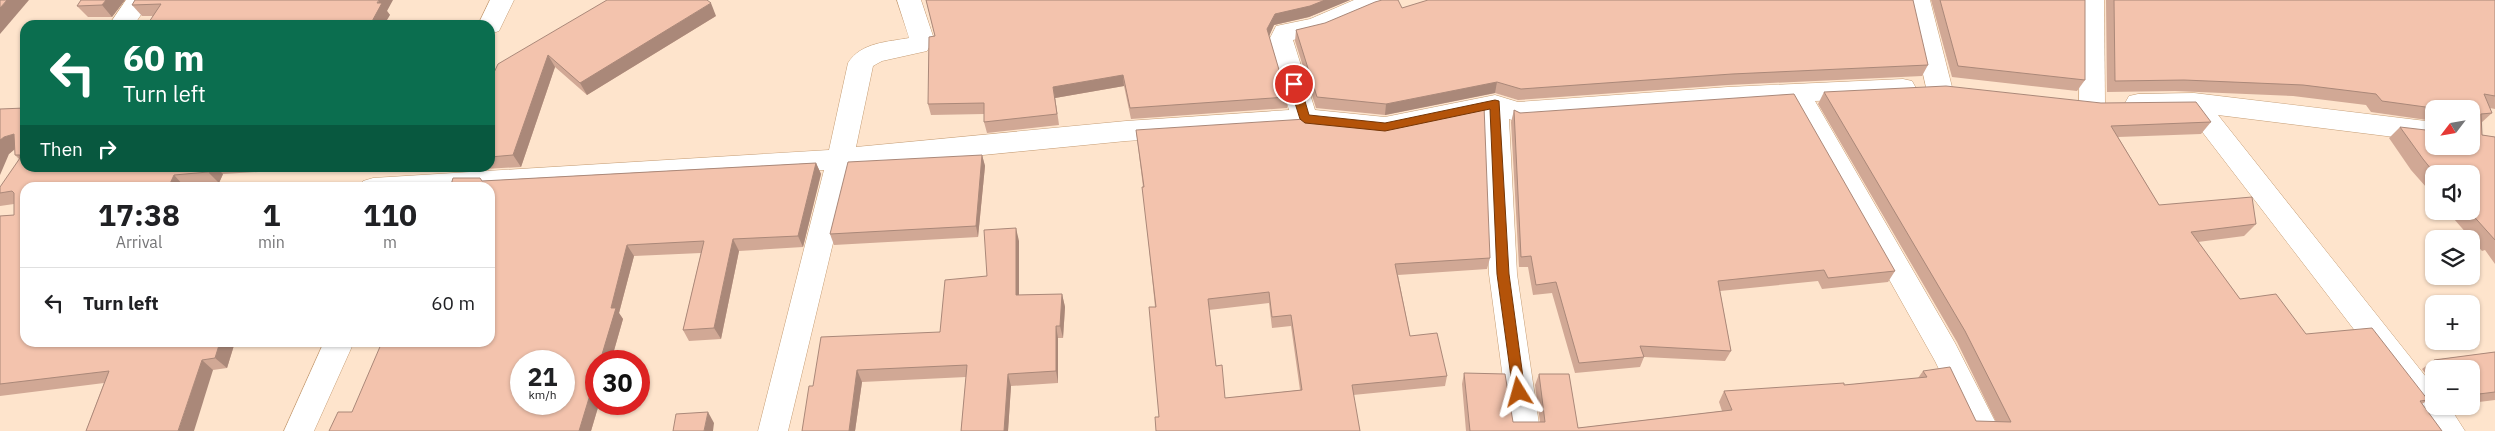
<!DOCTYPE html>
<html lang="en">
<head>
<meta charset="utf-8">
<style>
	body { margin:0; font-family:"IBM Plex Sans",sans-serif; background:#f6f6f6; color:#202124; height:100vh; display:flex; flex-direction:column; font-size:19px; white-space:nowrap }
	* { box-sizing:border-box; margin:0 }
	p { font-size:16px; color:#757577 }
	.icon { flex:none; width:28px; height:28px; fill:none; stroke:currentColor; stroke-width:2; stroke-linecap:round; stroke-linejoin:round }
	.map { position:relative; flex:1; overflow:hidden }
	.drawer { position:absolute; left:20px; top:182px; width:475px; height:165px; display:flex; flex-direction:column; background:#fff; border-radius:15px; box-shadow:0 1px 4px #0004 }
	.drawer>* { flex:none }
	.hud { position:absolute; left:20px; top:20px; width:475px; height:152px; border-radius:15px; box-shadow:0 1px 4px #0004; background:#0b6e4f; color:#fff; overflow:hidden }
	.needle { width:32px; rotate:239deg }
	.controls { position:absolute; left:2425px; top:100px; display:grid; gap:10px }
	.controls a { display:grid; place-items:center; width:55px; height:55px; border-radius:10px; background:#fff; box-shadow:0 1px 4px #0004; font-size:25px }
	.speed { position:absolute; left:510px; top:350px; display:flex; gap:10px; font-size:25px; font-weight:700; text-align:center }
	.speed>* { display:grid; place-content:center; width:65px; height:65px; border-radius:50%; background:#fff; box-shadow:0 1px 4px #0004; line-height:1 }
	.speed small { font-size:12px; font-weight:400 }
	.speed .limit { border:8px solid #d22; background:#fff; color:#111 }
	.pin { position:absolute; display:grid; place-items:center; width:42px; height:42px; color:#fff; margin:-21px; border:2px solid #fff; border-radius:50%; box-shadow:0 1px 5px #0007 }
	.me { position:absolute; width:55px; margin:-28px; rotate:352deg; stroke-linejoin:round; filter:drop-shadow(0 0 4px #0008) }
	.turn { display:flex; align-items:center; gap:18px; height:105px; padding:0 20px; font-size:22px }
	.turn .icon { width:65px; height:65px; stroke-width:2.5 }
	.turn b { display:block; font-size:35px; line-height:42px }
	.then { display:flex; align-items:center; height:48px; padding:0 20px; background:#0003; gap:10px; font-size:19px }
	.eta { display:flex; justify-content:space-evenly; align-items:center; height:85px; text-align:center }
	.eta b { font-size:30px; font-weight:700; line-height:35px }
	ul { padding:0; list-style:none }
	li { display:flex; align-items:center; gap:15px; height:70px; padding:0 20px; border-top:1px solid #e0e0e0 }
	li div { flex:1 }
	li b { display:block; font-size:19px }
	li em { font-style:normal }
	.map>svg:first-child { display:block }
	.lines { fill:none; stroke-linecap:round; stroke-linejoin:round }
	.street-casing { stroke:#c59d75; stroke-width:1 }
	.street { fill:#fff; fill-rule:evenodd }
	.wall { fill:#d1a895; fill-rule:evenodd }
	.shaded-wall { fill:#aa8879 }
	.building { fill:#f3c3ad; stroke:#aa8879; fill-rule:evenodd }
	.route { fill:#b45309; stroke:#753606 }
</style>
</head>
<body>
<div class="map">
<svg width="2495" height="431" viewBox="0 0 2495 431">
	<rect width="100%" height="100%" fill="#fee4cc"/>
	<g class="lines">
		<g class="street-casing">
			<g id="street">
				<path d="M126,0H151L134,25H109Z"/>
				<path d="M490,0H514L499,31L490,34V25H478Z"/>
				<path d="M897,0H921L934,39L927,51L882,61L873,66L856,147L1126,121L1289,110L1269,40L1276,26L1310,19L1354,0H1396L1393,6L1370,12L1324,33L1293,40L1315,110L1385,117L1495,95L1518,102L1728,87L1903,79L1912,81L1916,88L1912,95L1903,97L1815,101L1955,343L2000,431H1969L1935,361L1790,103L1517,122L1509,119L1517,274L1540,431H1510L1489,274L1483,116L1385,137L1305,129L1126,141L851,168L788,431H758L824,170L490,191V188H360L363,181L373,178L829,150L848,63C861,42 888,42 909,38Z"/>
				<path d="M1906,0H1930L1952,87L1948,94L1939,96L1930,94L1926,87Z"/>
				<path d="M2080,0H2104L2105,104L2101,111L2092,113L2083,111L2079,104Z"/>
				<path d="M2194,93L2434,122V142L2218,115L2434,387V406H2449L2465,431H2432L2187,112H2138L2129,110L2125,103L2129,96L2138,94Z"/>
				<path d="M324,342H354L314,431H284Z"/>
			</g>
		</g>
		<use href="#street" class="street"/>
	</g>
	<g class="wall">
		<path d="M125,0L112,17H88L77,6Z"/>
		<path d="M135,0L387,11L390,15L142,16L132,5Z"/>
		<path d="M926,0H1350L1309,17L1274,25L1269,36L1287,97V108L1131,119L1124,86L1055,98L1059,125L987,133L984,122V114L931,115L928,104L935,36Z"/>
		<path d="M1931,0H2085V80L2077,91L1952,77Z"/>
		<path d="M2106,0H2495V109L2490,108L2492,113L2481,123L2482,135L2495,137V264L2485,250L2482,251L2447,211H2471V174H2434V196L2411,170L2389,138L2400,127L2434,146L2471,109H2434V121L2371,112L2366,105L2293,96L2175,91L2107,92Z"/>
		<path d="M1402,8L1928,65L1922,76L1728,85L1518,100L1495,93L1385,115L1316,108L1295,41L1296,30Z"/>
		<path d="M716,16L587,95L555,67L521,167L467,170L465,168H490V81L498,64Z"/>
		<path d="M1824,92L2211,122L2201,134L2118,137L2159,205L2256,224L2244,236L2198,242L2240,299L2428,400L2422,404L2442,431H1466L1462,384L1464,373L1513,422H1540L1535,385L1539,374L1578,428L1722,411L1719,402L1724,391L1844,385L1918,378L1923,371L1976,421L1996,422L1957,342L1818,104Z"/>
		<path d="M25,108V168H292L291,170L223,174L219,183L184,186L25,342H235L227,368L213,370L86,431L104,383L0,396V216L14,215V204L0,206V193L19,159L15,155V149L9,154Z"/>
		<path d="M1514,110L1895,271L1888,282L1822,289L1818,281L1720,291L1731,351L1725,361L1644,357L1640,367L1575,373L1552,293L1533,295L1528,267H1519L1511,122Z"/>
		<path d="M1136,130L1490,258L1487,269L1398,275L1410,336L1447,376L1445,386L1353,395L1159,417L1155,307L1143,187ZM1269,303L1272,328L1291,326L1300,390L1225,398L1216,366L1209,310Z"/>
		<path d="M982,155L985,166L978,237L834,245L830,234Z"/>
		<path d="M816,163L821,174L803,247L739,251L721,339L689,341L683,330L701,253L634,256L619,313L623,319L611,361H596V404H599L591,431L352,412L490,342L482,181Z"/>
		<path d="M1019,241V295L1062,294L1065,307L1063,338H1058V383L1011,386L1008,431H961L966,377L862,382L855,431H802L813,386L940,332Z"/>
		<path d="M2495,352V400L2471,403V369H2434V384L2422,369L2434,360Z"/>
	</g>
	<g class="shaded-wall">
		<path d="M7,0H29L0,34V8Z"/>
		<path d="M106,0H125L112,17L102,5Z"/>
		<path d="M379,0H393L387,11L390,15L384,25H370Z"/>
		<path d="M1325,0H1350L1309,17L1274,25L1267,41V29L1275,14Z"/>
		<path d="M711,3L716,16L587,95L580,83Z"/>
		<path d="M548,55L555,67L521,167L513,155Z"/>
		<path d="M1123,75L1124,86L1055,98L1059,125L1053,87Z"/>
		<path d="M1497,82L1495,93L1385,115L1386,104Z"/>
		<path d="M14,134L16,148L9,154L0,175V140L4,137Z"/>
		<path d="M982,155L985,166L978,237L976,226Z"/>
		<path d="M816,163L821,174L803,247L798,236Z"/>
		<path d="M210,168H217L223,174L219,183L208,172Z"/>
		<path d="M174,175L184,186V188H168Z"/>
		<path d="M1016,228L1019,241V308L1016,295Z"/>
		<path d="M733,239L739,251L721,339L714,328Z"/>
		<path d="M627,245L634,256L619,313L623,319L611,361H600L611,308Z"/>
		<path d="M1062,294L1065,307L1063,338L1060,326Z"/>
		<path d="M1056,326L1058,338V383L1056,371Z"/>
		<path d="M220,342H235L227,368L215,358Z"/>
		<path d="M202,360L213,370L194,431H178Z"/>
		<path d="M857,370L862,382L855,431H849Z"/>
		<path d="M1008,374L1011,386L1008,431H1004Z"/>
		<path d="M596,375V404H599L591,431H579Z"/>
		<path d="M708,412L714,423L713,431H704Z"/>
	</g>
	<g class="building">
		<path d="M0,0H7L0,8Z"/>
		<path d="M81,0H106L102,5L77,6Z"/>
		<path d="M135,0H379L377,3H382L370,25H147L161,4L132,5Z"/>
		<path d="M607,0H707L711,3L580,83L548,55L513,155L490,157V81L498,64Z"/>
		<path d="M926,0H1325L1310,6L1275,14L1267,29L1287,97L1130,108L1123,75L1053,87L1057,114L984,122V103L928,104L929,37L935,36Z"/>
		<path d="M1382,0H1398L1402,8L1428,0H1913L1928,65L1732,74L1521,89L1497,82L1386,104L1317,97L1296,30L1325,23L1375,2Z"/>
		<path d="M1940,0H2085V80L1958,66Z"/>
		<path d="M2114,0H2495V96L2484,94L2492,113L2481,114L2482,135L2495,137V240L2469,211H2471V174H2435L2423,159L2400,127L2434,131V146H2471V109H2440L2382,101L2376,94L2303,85L2184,80L2115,81Z"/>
		<path d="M1946,86L2101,103L2196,102L2211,122L2111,126L2159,205L2252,197L2256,224L2191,232L2240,299L2276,294L2306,334L2372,328L2428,400L2420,401L2442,431H1470L1464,373L1505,374L1513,422H1545L1539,374H1569L1578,428L1732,410L1724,391L1844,383V385L1927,377L1923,371L1950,367L1976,421L2011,422L1965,331L1824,92Z"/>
		<path d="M1794,94L1895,271L1828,278L1824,270L1718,281L1731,351L1640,346L1644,357L1579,363L1556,282L1536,285L1531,256L1521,257L1514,110L1520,113Z"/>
		<path d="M1484,106L1490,258L1395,264L1410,336L1437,333L1447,376L1352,385L1360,431H1156L1155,417H1159L1149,307H1156L1142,187H1144L1136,130L1306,119L1387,127ZM1269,292L1272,317L1291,315L1302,390L1225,398L1222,365L1216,366L1208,299Z"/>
		<path d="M25,108V168H210L208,172L174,175L168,188H25V342H220L215,358L202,360L178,431H86L109,371L0,384V216L14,215V193L12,191L0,193V187L20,158V155H15L14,134L4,137L0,140V109Z"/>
		<path d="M982,155L976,226L830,234L848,162Z"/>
		<path d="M816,163L798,236L733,239L714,328L683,330L704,241L627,245L611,308H616L600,361H596V375L579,431H329L338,412H352L382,342H490V188H450L453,178H480L482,181ZM521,361H564V404H521Z"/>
		<path d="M1016,228V295L1062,294L1060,326H1056V371L1008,374L1004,431H961L967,365L857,370L849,431H802L809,386H813L821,337L940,332L945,280L987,276L984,230Z"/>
		<path d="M2495,352V392L2471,395V369H2441L2434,360Z"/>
		<path d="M708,412L704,431H673L676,414Z"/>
	</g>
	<path class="route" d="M1294,80L1300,84L1309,115L1385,123L1495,100L1499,101L1509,274L1525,392L1524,396H1515L1513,392L1497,274L1490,109L1385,131L1305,123L1300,119L1289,84Z"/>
</svg>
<div class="controls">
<a><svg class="needle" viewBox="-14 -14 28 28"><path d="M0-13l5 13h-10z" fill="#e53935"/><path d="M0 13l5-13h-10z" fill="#757577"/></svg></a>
<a><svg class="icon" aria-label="sound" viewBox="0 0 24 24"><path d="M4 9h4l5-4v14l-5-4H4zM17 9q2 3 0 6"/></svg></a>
<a><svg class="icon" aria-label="layers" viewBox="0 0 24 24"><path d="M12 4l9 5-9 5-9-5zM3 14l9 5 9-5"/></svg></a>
<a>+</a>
<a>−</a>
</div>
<div class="speed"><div>21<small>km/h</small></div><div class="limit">30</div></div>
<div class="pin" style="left:1294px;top:84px;background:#d93025"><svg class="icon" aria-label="arrive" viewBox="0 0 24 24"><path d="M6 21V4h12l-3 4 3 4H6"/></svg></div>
<svg class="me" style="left:1519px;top:392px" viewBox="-20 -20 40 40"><path d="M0-17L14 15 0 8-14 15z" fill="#b45309" stroke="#fff" stroke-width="4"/></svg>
<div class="hud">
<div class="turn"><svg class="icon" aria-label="left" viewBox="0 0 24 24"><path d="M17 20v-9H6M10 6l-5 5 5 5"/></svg><div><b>60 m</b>Turn left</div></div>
<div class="then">Then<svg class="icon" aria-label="right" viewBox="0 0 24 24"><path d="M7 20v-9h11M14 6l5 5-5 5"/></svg></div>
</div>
<section class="drawer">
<div class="eta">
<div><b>17:38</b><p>Arrival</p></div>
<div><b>1</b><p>min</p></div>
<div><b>110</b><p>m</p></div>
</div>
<ul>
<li><svg class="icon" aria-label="left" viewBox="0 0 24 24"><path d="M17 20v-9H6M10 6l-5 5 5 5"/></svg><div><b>Turn left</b></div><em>60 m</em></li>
</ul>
</section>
</div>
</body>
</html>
